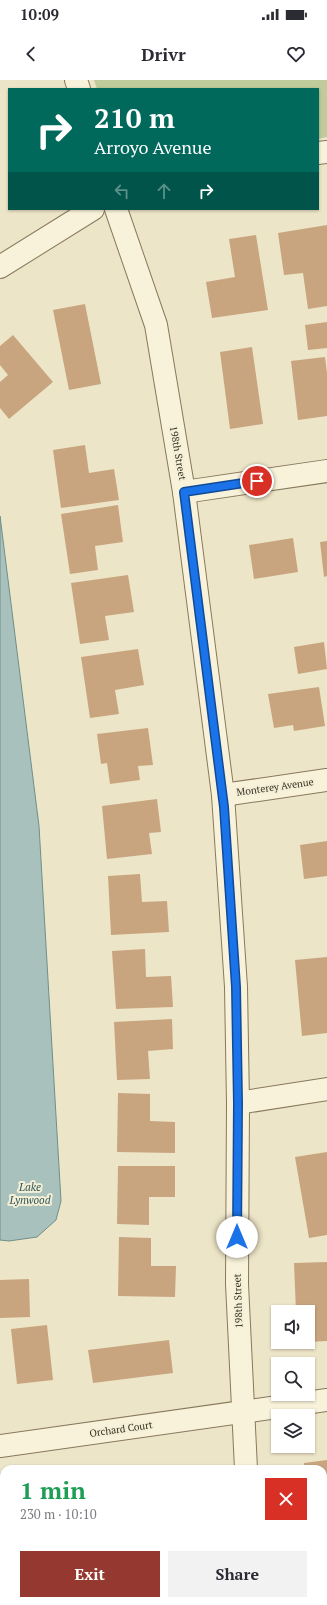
<!DOCTYPE html>
<html lang="en">
<head>
<meta charset="utf-8">
<style>
	body { margin:0; font-family:"PT Serif",serif; background:#f2f2f3; color:#2b2b33; height:100vh; display:flex; flex-direction:column; font-size:15px; white-space:nowrap }
	* { box-sizing:border-box; margin:0 }
	p { font-size:13px; color:#7c7c81 }
	.icon { flex:none; width:22px; height:22px; fill:none; stroke:currentColor; stroke-width:2; stroke-linecap:round; stroke-linejoin:round }
	.map { position:relative; flex:1; overflow:hidden }
	.panel { position:absolute; left:0px; top:1385px; width:327px; height:140px; display:flex; flex-direction:column; background:#fff; border-radius:12px 12px 0 0; box-shadow:0 1px 3px #0004 }
	.panel>* { flex:none }
	.hud { position:absolute; left:8px; top:8px; width:311px; height:122px; border-radius:0px; box-shadow:0 1px 3px #0004; background:#00695c; color:#fff; overflow:hidden }
	.tools { position:absolute; left:271px; top:1225px; display:grid; gap:8px }
	.tools a { display:grid; place-items:center; width:44px; height:44px; border-radius:0px; background:#fff; box-shadow:0 1px 3px #0004; font-size:20px }
	.pin { position:absolute; display:grid; place-items:center; width:34px; height:34px; color:#fff; margin:-17px; border:2px solid #fff; border-radius:50%; box-shadow:0 1px 4px #0007 }
	.me { position:absolute; width:44px; margin:-22px; rotate:0deg; stroke-linejoin:round; filter:drop-shadow(0 0 3px #0008) }
	.turn { display:flex; align-items:center; gap:14px; height:84px; padding:0 20px; font-size:18px }
	.turn .icon { width:52px; height:52px; stroke-width:2.5 }
	.turn b { display:block; font-size:28px; line-height:34px }
	.lanes { display:flex; align-items:center; height:38px; padding:0 20px; background:#0003; justify-content:center; gap:20px; direction:ltr }
	.lanes .off { opacity:.35 }
	.round { display:grid; place-items:center; flex:none; width:42px; height:42px; border-radius:0px; background:#f2f2f3 }
	.headline { display:flex; align-items:center; justify-content:space-between; height:68px; padding:0 20px }
	h1 { font-size:24px; font-weight:700; line-height:30px; color:#1e9e55 }
	.button { display:flex; gap:8px; margin-top:auto; padding:8px 20px }
	.button a { flex:1; height:46px; border-radius:0px; background:#953930; color:#fff; font-size:16px; font-weight:700; line-height:46px; text-align:center }
	.button a+a { background:#f2f2f3; color:#2b2b33 }
	.status { display:flex; justify-content:space-between; align-items:center; height:28px; padding:0 20px; background:#fff; direction:ltr }
	.status svg { height:11px; fill:currentColor }
	header { display:flex; justify-content:space-between; align-items:center; height:52px; padding:0 20px; background:#fff; font-size:18px; font-weight:700 }
	.map>svg:first-child { display:block }
	.green { fill:#c0cb9b }
	.water { fill:#a8c1bc; stroke:#6f8f8a }
	.building { fill:#c9a57f }
	.lines { fill:none; stroke-linecap:round; stroke-linejoin:round }
	.minor-casing { stroke:#88785d; stroke-width:24 }
	.minor { stroke:#f8f2da; stroke-width:22 }
	.route-casing { stroke:#114b97; stroke-width:10 }
	.route { stroke:#1a73e8; stroke-width:7 }
	.labels { text-anchor:middle; dominant-baseline:central; stroke-width:4; stroke-linejoin:round; paint-order:stroke }
	.street-label { font-size:10px; fill:#392f20; stroke:#f4efd7 }
	.water-label { font-size:11px; font-style:italic; fill:#305658; stroke:#f4efd7 }
</style>
</head>
<body>
<div class="status"><b>10:09</b><svg viewBox="0 0 49 12"><path d="M0 12V9h3v3zM5 12V6h3v6zM10 12V3h3v9zM15 12V0h3v12zM26 1h20v11H26zM47 4h2v5h-2z"/></svg></div>
<header><svg class="icon" aria-label="back" viewBox="0 0 24 24"><path d="M15 5l-7 7 7 7"/></svg>Drivr<svg class="icon" aria-label="heart" viewBox="0 0 24 24"><path d="M12 20l-8-8c-3-5 5-10 8-4 3-6 11-1 8 4z"/></svg></header>
<div class="map">
<svg width="327" height="1525" viewBox="0 0 327 1525">
	<rect width="100%" height="100%" fill="#ede5c7"/>
	<path class="green" d="M94,0H327V57L318,59V9H97Z"/>
	<path class="water" d="M0,436L39,746L61,1121L56,1140L37,1157L9,1161L0,1160Z"/>
	<g class="building">
		<path d="M327,145V226L308,229L303,193L284,195L278,153Z"/>
		<path d="M256,155L268,230L212,238L206,202L235,197L229,159Z"/>
		<path d="M85,224L101,304L69,310L53,230Z"/>
		<path d="M327,242V268L308,270L305,245Z"/>
		<path d="M13,255L53,302L9,339L0,328V302L8,295L0,285V266Z"/>
		<path d="M252,267L263,344L230,349L220,272Z"/>
		<path d="M325,277L327,293V336L298,340L291,281Z"/>
		<path d="M85,365L89,393L114,389L119,420L61,428L53,370Z"/>
		<path d="M118,425L123,462L95,466L98,490L70,494L61,434Z"/>
		<path d="M293,458L298,492L254,499L249,465Z"/>
		<path d="M327,461V496L324,497L320,462Z"/>
		<path d="M128,495L134,532L105,536L109,560L80,564L71,503Z"/>
		<path d="M324,562L327,589L298,594L294,567Z"/>
		<path d="M138,569L144,605L115,610L119,634L90,638L81,577Z"/>
		<path d="M319,607L325,646L294,651L293,645L274,648L268,614Z"/>
		<path d="M148,648L153,685L138,686L140,700L110,704L107,683L101,684L97,654Z"/>
		<path d="M157,719L161,752L149,753L152,774L107,779L102,726Z"/>
		<path d="M327,761V796L304,799L300,765Z"/>
		<path d="M140,794L142,822L167,821L169,852L111,855L108,796Z"/>
		<path d="M145,869L146,897L171,896L173,927L116,929L112,871Z"/>
		<path d="M327,877V953L302,956L295,880Z"/>
		<path d="M172,939L173,969L148,971L150,999L117,1000L114,942Z"/>
		<path d="M118,1013L150,1014V1041L175,1042V1073L117,1072Z"/>
		<path d="M327,1072V1155L309,1158L295,1077Z"/>
		<path d="M118,1086H175V1117H149V1145L117,1144Z"/>
		<path d="M119,1157L151,1158V1186H176L175,1217L118,1216Z"/>
		<path d="M327,1182V1261L308,1262V1232H296L294,1183Z"/>
		<path d="M29,1199L30,1237L0,1238V1200Z"/>
		<path d="M47,1245L53,1300L17,1304L11,1249Z"/>
		<path d="M169,1260L173,1293L93,1303L88,1270Z"/>
		<path d="M327,1380V1459H323V1389H304V1383Z"/>
		<path d="M323,1490H327V1525H309V1521H323Z"/>
		<rect x="125" y="1521" width="58" height="4"/>
	</g>
	<g class="lines">
		<g class="minor-casing">
			<g id="minor">
				<path d="M76,0L79,9"/>
				<path d="M318,73L327,72"/>
				<path d="M116,129L156,245L184,412L223,715L236,907L238,1023L237,1204L246,1389"/>
				<path d="M0,187L93,129"/>
				<path d="M184,412L327,391"/>
				<path d="M223,715L327,700"/>
				<path d="M238,1023L327,1009"/>
				<path d="M0,1366L327,1320"/>
				<path d="M254,1521V1525"/>
			</g>
		</g>
		<use href="#minor" class="minor"/>
	</g>
	<g class="lines">
		<g class="route-casing">
			<path id="route" d="M237,1157L238,1023L236,907L224,727L184,412L257,401"/>
		</g>
		<use href="#route" class="route"/>
	</g>
	<g class="labels">
		<g class="street-label">
			<text transform="translate(178 373) rotate(80)">198th Street</text>
			<text transform="translate(275 707) rotate(-8)">Monterey Avenue</text>
			<text transform="translate(238 1221) rotate(-92)">198th Street</text>
			<text transform="translate(121 1349) rotate(-8)">Orchard Court</text>
		</g>
		<g class="water-label">
			<text x="30" y="1107">Lake<tspan x="30" dy="13">Lynwood</tspan></text>
		</g>
	</g>
</svg>
<div class="tools">
<a><svg class="icon" aria-label="sound" viewBox="0 0 24 24"><path d="M4 9h4l5-4v14l-5-4H4zM17 9q2 3 0 6"/></svg></a>
<a><svg class="icon" aria-label="search" viewBox="0 0 24 24"><circle cx="10" cy="10" r="6"/><path d="M15 15l6 6"/></svg></a>
<a><svg class="icon" aria-label="layers" viewBox="0 0 24 24"><path d="M12 4l9 5-9 5-9-5zM3 14l9 5 9-5"/></svg></a>
</div>
<div class="pin" style="left:257px;top:401px;background:#d93025"><svg class="icon" aria-label="arrive" viewBox="0 0 24 24"><path d="M6 21V4h12l-3 4 3 4H6"/></svg></div>
<svg class="me" style="left:237px;top:1157px" viewBox="-20 -20 40 40"><circle r="19" fill="#fff"/><path d="M0-13L10 11 0 6-10 11z" fill="#1a73e8"/></svg>
<div class="hud">
<div class="turn"><svg class="icon" aria-label="right" viewBox="0 0 24 24"><path d="M7 20v-9h11M14 6l5 5-5 5"/></svg><div><b>210 m</b>Arroyo Avenue</div></div>
<div class="lanes"><svg class="icon off" aria-label="left" viewBox="0 0 24 24"><path d="M17 20v-9H6M10 6l-5 5 5 5"/></svg><svg class="icon off" aria-label="ahead" viewBox="0 0 24 24"><path d="M12 20V5M6 11l6-6 6 6"/></svg><svg class="icon" aria-label="right" viewBox="0 0 24 24"><path d="M7 20v-9h11M14 6l5 5-5 5"/></svg></div>
</div>
<section class="panel">
<div class="headline"><div><h1>1 min</h1><p>230 m · 10:10</p></div><a class="round" style="background:#d93025;color:#fff"><svg class="icon" aria-label="close" viewBox="0 0 24 24"><path d="M6 6l12 12M18 6L6 18"/></svg></a></div>
<div class="button"><a>Exit</a><a>Share</a></div>
</section>
</div>
</body>
</html>
